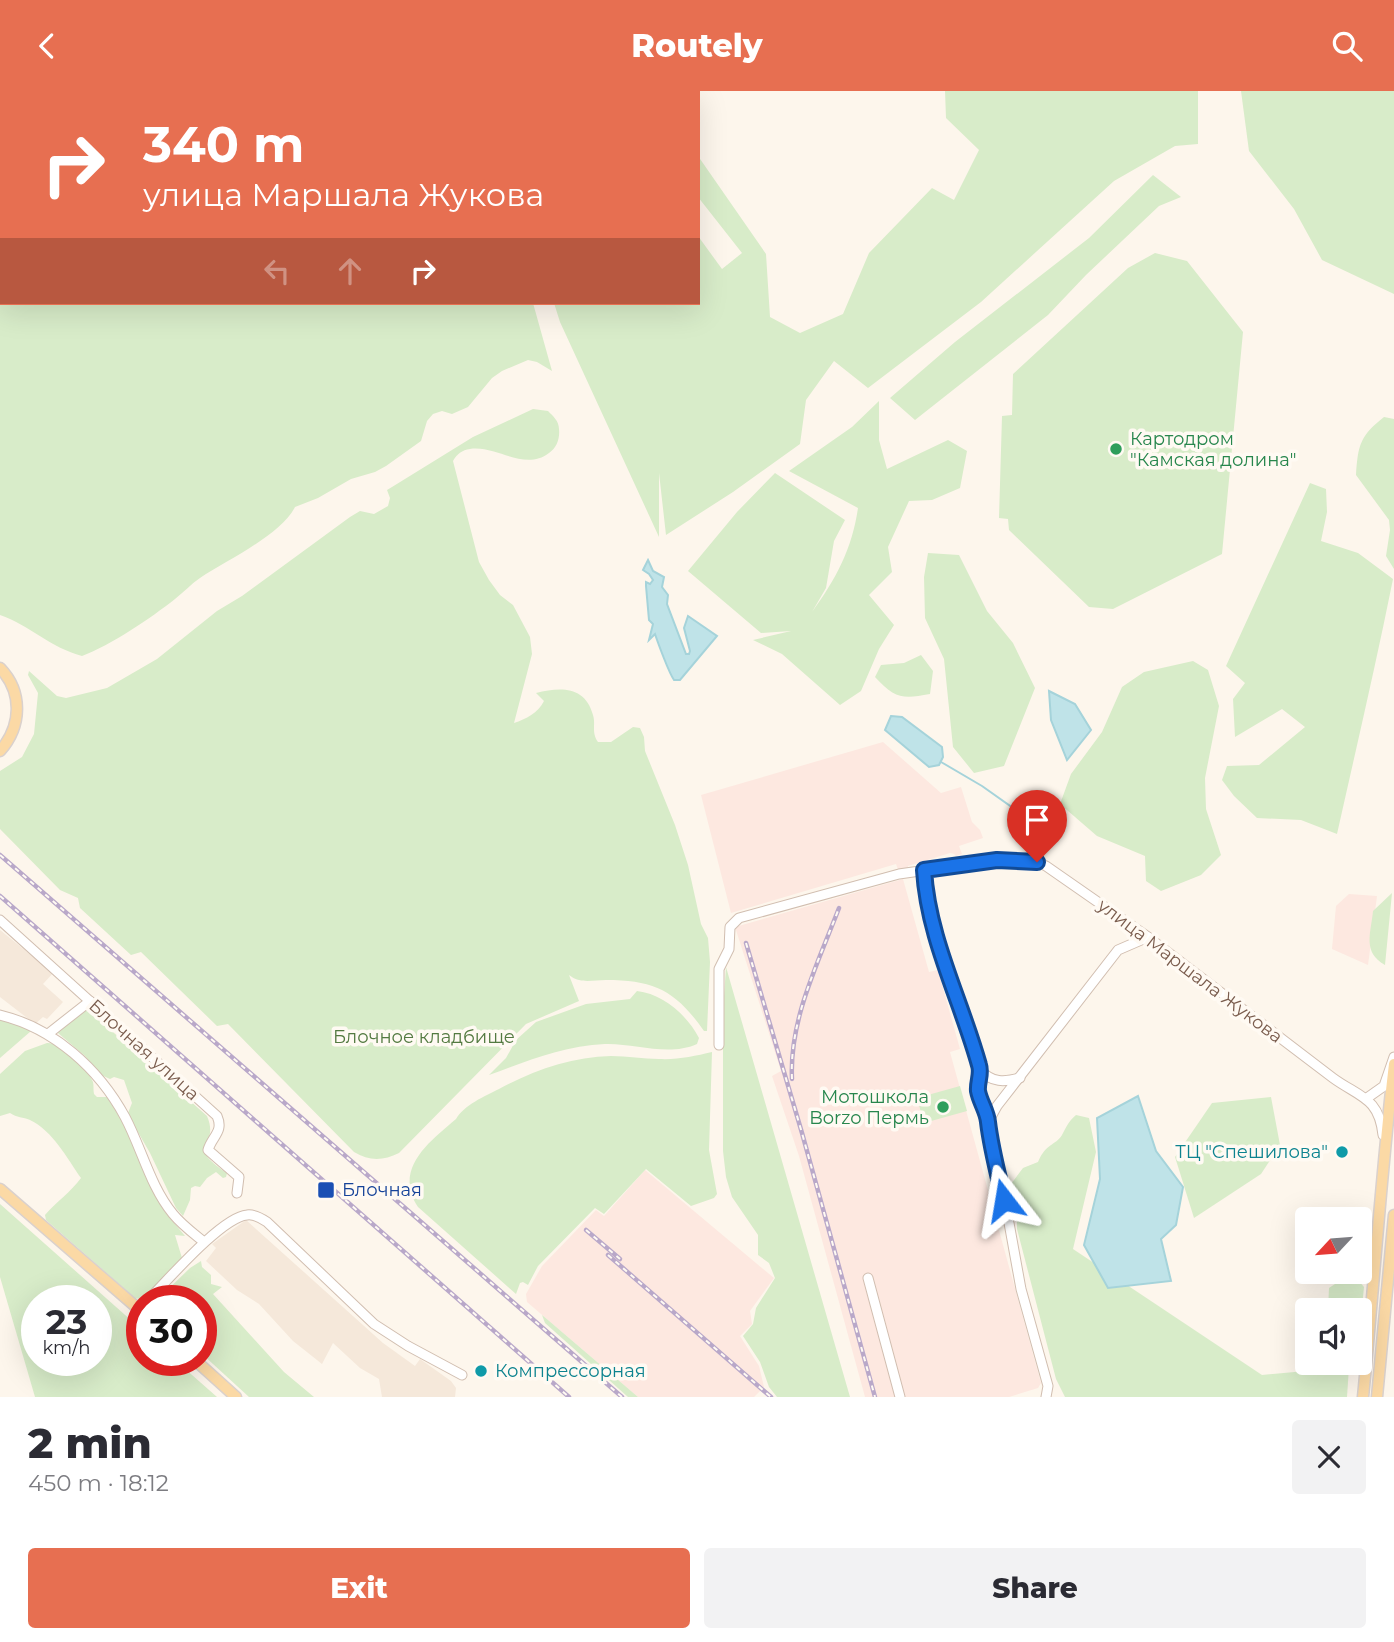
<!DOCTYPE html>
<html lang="en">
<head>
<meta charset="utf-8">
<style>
	body { margin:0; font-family:Montserrat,sans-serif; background:#f2f2f3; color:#2b2b33; height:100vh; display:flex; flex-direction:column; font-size:26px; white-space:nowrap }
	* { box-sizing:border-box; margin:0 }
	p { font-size:23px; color:#7c7c81 }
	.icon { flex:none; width:38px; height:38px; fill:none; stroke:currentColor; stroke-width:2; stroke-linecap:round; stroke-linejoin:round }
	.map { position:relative; height:1306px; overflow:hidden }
	.sheet { display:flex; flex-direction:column; background:#fff; flex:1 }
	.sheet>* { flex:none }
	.guide { position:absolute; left:0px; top:0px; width:700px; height:214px; box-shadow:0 7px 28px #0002; background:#e76f51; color:#fff; overflow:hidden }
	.needle { width:46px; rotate:244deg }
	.tools { position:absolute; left:1295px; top:1116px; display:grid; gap:14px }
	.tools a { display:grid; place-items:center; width:77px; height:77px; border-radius:7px; background:#fff; box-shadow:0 7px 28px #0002; font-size:35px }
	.speed { position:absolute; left:21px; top:1194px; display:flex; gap:14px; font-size:35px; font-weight:700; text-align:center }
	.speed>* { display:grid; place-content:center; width:91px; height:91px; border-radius:50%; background:#fff; box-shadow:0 7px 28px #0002; line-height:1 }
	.speed small { font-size:18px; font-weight:400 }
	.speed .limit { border:10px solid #d22; background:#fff; color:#111 }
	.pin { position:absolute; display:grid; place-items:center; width:60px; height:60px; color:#fff; margin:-72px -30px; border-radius:50% 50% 50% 0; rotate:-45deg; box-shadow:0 0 7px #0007 }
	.pin .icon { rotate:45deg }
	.me { position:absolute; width:77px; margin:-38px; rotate:346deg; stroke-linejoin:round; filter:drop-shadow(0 0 5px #0008) }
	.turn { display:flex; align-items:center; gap:24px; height:147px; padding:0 28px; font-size:32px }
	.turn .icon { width:91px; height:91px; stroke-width:2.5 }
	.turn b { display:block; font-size:49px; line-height:60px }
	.lanes { display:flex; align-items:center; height:66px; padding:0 28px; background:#0003; justify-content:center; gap:35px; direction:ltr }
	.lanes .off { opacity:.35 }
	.round { display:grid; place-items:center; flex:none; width:74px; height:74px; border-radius:7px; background:#f2f2f3 }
	.overview { display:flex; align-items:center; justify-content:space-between; height:119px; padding:0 28px }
	h1 { font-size:42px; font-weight:800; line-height:52px }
	.primary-button { display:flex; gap:14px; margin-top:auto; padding:14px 28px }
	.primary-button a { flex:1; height:80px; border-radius:7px; background:#e76f51; color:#fff; font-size:28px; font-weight:800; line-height:80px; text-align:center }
	.primary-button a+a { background:#f2f2f3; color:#2b2b33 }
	header { display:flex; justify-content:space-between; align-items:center; height:91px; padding:0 28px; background:#e76f51; color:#fff; font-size:32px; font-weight:800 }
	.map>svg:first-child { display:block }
	.residential { fill:#f5e8da }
	.commercial { fill:#fde8e0 }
	.green { fill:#d8ecc9; fill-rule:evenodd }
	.water { fill:#bfe3e8; stroke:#a5d3da; stroke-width:2 }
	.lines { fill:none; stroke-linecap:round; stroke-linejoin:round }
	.stream { stroke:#a5d3da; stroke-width:2 }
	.minor-casing { stroke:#d1beb0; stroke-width:11 }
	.major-casing { stroke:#dad1cd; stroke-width:13 }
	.minor { stroke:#fff; stroke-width:9 }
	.major { stroke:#fbd9a5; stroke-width:10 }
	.rail-casing { stroke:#b9a8c9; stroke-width:4.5 }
	.rail { stroke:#fffaf3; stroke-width:2; stroke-dasharray:5; stroke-linecap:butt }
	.route-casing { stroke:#114b97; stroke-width:18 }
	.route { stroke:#1a73e8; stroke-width:12 }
	.leisure-dot { fill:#2e9e5b; stroke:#fffaf3; stroke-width:2.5 }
	.culture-dot { fill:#0f9aa8; stroke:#fffaf3; stroke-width:2.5 }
	.transit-dot { fill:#1a4fb4; stroke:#fffaf3; stroke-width:2.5 }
	.labels { text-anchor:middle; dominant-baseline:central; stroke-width:7; stroke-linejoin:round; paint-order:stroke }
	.leisure-label { font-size:18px; fill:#27864d; stroke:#fffaf3; text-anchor:start }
	.street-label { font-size:18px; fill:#7a5c4d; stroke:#fffaf3 }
	.park-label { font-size:18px; fill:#537a41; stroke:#fffaf3 }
	.culture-label { font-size:18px; fill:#0d838f; stroke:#fffaf3; text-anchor:end }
	.transit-label { font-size:18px; fill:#164399; stroke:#fffaf3; text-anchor:start }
</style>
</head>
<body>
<header><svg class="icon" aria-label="back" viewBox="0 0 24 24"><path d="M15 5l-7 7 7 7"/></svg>Routely<svg class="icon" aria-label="search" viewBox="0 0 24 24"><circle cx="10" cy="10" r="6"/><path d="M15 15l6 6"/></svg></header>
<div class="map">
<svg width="1394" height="1306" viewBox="0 0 1394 1306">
	<rect width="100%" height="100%" fill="#fdf6ec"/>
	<g class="residential">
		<path d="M0,839L53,882L43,893L63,911L47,928L43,926L35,933L0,906Z"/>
		<path d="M246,1129L383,1252L415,1275L420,1268L451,1290L456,1297L455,1306H382L379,1288L360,1277L333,1252L322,1273L293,1250L259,1213L237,1199L206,1170L216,1157L212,1153Z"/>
	</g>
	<g class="commercial">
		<path d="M883,651L941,702L961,696L972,731L980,739L983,747L959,755L962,763L956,765L954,763L950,762L908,775V778L899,781L896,773L731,822L701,704Z"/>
		<path d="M903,788L929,881L938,879L960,958L950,961L1041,1292L1038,1297L1009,1306H865L799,1065L772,985L781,980L735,836Z"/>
		<path d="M1349,803L1377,805L1368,874L1332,858L1336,815Z"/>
		<path d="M645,1079L774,1187L750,1220L752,1233L740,1245L759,1275L764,1296L754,1306H638L527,1211L526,1203L542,1175L596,1119L604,1125Z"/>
	</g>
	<g class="green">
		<path d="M0,0H474L475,2H2V212H533L552,280L537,271L528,269L502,280L492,287L468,316L452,323L442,320L433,323L427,330L421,350L386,375L375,381L351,388L318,407L295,416C282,443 226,470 200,487C191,493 184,501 175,508C151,527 111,554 82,565C51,557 29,534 0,524Z"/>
		<path d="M945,0H1198V53L1175,55L1114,90L981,211L868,297L834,270L806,309L800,353L733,401L666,444L659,382V446L560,231L554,212H698V145L722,178L742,162L698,106V65L766,163L770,226L800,242L843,223L869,162L932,97L954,109L979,59L946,27Z"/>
		<path d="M1241,0H1394V203L1322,169L1294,118L1249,60Z"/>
		<path d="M1153,84L1181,106L1159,115L1086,184L1048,224L915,329L890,307L955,251L1089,147Z"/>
		<path d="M1155,162L1187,170L1243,241L1222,463L1113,518L1089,516L1009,439L1008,428L999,427L1002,325L1012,324L1013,283L1128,177Z"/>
		<path d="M879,310V349L887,378L948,349L967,360L960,397L932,409L909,410L888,456L892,481L869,504L894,534L879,558L861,600L840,614L782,563L753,549L791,540L761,542L688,480L737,421L775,382L845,429L834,450L826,497L812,521C836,488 852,458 858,417L789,380L852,336Z"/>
		<path d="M533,318L548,320C553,325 559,330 559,338C560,347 557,357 549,362C524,381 497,354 470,358C462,359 457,363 453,370L479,471L489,489L500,504L513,514L530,546L532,563L514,632C526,628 538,622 544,610L536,602C561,596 585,595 593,624C596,634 591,641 598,651H611L633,636L640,637L644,646L645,660L675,734L688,774L701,833L708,847L710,871L707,940H704C676,900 655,889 606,889C592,889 580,893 569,884L579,910L526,933L399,1062C383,1070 369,1070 354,1061L228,933L217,935L141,861L131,864L80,817L78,807L60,799L0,738V680L22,666L34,643L38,602L28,584L29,580L57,605L66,607L107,597L157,568L217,520L242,505L350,426L360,420L374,423L388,415L390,407L387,399L392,396L473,346Z"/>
		<path d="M1384,326L1394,328V478L1386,465L1390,439L1389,429L1356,384C1358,354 1360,345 1384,326Z"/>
		<path d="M1310,392L1326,398L1327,421L1321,450L1358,462L1393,488C1376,573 1356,658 1337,743L1301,729L1257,727L1234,705L1222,689L1227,675L1259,674L1305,636L1282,618L1235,646L1233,608L1245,592L1226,575Z"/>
		<path d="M928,462L959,464L987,520L1013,552L1035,597L1004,675L974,682L953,656L944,568L925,527L924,486Z"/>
		<path d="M921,564L933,580L930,603C903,608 895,608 875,586L881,574L904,572Z"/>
		<path d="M1193,570L1208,579L1219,615L1205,687L1206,718L1221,764L1201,784L1161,800L1146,790L1145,765L1097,745L1060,713L1071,683L1102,641L1122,596L1144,581Z"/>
		<path d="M1392,802L1385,874C1362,861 1371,842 1373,820Z"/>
		<path d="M726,876L850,1306H777L769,1296L760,1271L743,1245L753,1233L756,1217L775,1187L769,1172L758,1164V1144L732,1106L726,1086L723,1060V921Z"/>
		<path d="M637,900C663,903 687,924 699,947L697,953C668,966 635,952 605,953C563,955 527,970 489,984L506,967L516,949L536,931L586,913L630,908Z"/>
		<path d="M86,917L207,1025C221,1058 182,1052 227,1082L226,1086L223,1087L216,1081L207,1087L200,1096L195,1095L191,1097L190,1109L183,1125L176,1117L150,1062L131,1029L128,1022L132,1012L124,989L114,986L110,988L99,983L85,965L58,942L57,938Z"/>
		<path d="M0,927L23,933L31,940L0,967Z"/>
		<path d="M47,952C60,951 89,979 93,991C94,995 93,999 94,1003L97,1006H107L129,1041L157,1107L165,1121L185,1145L175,1144L182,1167L145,1209L135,1207L46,1129L45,1124C56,1111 71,1101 81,1087C67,1067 53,1040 30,1029C23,1026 17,1027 10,1022L0,1025V983L25,960Z"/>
		<path d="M712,961L709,1059L717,1103L714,1107L691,1115L646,1078L604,1123L595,1117L538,1175L528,1194L523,1191L520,1192L516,1203L418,1116C393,1078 429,1051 456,1028C464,1014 485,1005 499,998C534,979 572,966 611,965C628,965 643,968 659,968C677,969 695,965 712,961Z"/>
		<path d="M960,995L967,1020L924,1032L917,1007Z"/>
		<path d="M1271,1006L1280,1054L1261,1083L1194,1127L1175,1066L1212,1012Z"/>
		<path d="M1076,1024L1089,1027L1096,1061L1073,1158L1262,1284L1349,1276L1347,1306H1065L1056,1288L1017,1138V1115L1011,1093L1023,1077L1038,1071C1046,1052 1055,1055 1062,1044C1067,1035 1068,1031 1076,1024Z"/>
		<path d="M0,1113L142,1239V1269H175L217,1306H35L0,1186ZM37,1209H96V1269H37Z"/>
		<path d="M201,1170L202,1176L211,1184V1193L222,1196L213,1203L284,1281L314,1306H249L201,1262V1209H157L190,1177Z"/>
		<path d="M1341,1189H1358L1364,1196L1360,1236V1220H1328L1329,1197Z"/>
		<path d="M542,1224L548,1229L638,1306H628L545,1232Z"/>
	</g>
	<g class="water">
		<path d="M648,469L653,480L664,486L662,496L668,504L667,513L686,563H689L690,560L684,537L688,525L717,545L680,589H674C669,582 658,552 655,543L649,549L653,533L649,529L646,495V491L650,493L653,489L649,483L643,479Z"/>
		<path d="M1049,600L1075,613L1091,639L1067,669L1051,629Z"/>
		<path d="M891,625L902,626L942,656L943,666L939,674L929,676L885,639Z"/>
		<path d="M1138,1005L1156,1060L1183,1096L1176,1134L1161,1148L1171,1190L1108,1197L1084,1154L1100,1088L1097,1027Z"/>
	</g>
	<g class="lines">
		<path class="stream" d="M941,671L982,695L1030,729"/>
		<g class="minor-casing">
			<g id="minor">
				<path d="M924,779L927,807L943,869L960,910L981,979C991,992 1005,991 1020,987"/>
				<path d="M0,829L217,1025C224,1041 212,1045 208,1059L239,1086L237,1102"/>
				<path d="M0,924C54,937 99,978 125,1026C142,1058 150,1095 173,1123C182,1134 193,1142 204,1151"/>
				<path d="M48,943L90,910"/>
				<path d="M719,954V878L729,858L730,836L739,827L899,783L997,769L1037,771L1046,775L1148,846L1333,987C1359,1006 1379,1006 1383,1044"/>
				<path d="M980,976L979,1000L988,1031"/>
				<path d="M1367,1007L1384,995L1394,966"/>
				<path d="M868,1187L900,1306"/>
				<path d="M148,1209C167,1190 222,1126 247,1124C254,1123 261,1127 267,1131L374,1233L408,1255L462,1284"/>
				<path d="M1046,1306L1048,1295L1021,1198L1009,1132L988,1044V1031L997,1015L1118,859L1148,846"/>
			</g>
		</g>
		<g class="major-casing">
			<g id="major">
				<path d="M0,577C23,601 22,635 0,660"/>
				<path d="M0,1098L142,1221"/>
				<path d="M195,1269L236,1306"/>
				<path d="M1363,1306C1374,1195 1381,1084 1394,973"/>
				<path d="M1377,1306L1394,1124"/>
			</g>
		</g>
		<use href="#minor" class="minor"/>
		<use href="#major" class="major"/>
		<g class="rail-casing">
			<g id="rail">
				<path d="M0,764L622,1306"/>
				<path d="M0,805L569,1306"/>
				<path d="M746,852L802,1042L875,1306"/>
				<path d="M792,988C789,929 818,872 839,817"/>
				<path d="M586,1139L620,1168"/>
				<path d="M608,1164L771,1306"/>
			</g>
		</g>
		<use href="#rail" class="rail"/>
	</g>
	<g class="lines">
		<g class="route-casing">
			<path id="route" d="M1004,1109C998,1083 991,1057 988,1031C987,1020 980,1011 978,1000C977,991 982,983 979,974C961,909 928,847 924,779L997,769L1037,771"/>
		</g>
		<use href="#route" class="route"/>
	</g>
	<g class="leisure-dot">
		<circle cx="1116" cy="358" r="7"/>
		<circle cx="943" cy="1016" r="7"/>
	</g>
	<g class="culture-dot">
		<circle cx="1342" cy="1061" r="7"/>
		<circle cx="481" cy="1280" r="7"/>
	</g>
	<rect class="transit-dot" x="317" y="1090" width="18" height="18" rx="3.5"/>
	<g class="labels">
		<g class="leisure-label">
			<text x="1130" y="348">Картодром<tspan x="1130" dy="21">"Камская долина"</tspan></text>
			<text x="929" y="1006" text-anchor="end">Мотошкола<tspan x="929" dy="21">Borzo Пермь</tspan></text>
		</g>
		<g class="street-label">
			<text transform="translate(1190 880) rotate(37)">улица Маршала Жукова</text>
			<text transform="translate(144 959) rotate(42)">Блочная улица</text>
		</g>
		<g class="park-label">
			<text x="424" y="946">Блочное кладбище</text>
		</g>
		<g class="culture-label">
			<text x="1328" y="1061">ТЦ "Спешилова"</text>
			<text x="495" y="1280" text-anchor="start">Компрессорная</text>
		</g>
		<g class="transit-label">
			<text x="342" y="1099">Блочная</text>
		</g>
	</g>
</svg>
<div class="tools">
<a><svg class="needle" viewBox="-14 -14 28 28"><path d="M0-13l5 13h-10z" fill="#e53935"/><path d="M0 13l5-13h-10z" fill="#7c7c81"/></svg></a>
<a><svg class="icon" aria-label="sound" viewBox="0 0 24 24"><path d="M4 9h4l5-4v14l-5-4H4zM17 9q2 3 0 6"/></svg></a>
</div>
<div class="speed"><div>23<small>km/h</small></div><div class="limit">30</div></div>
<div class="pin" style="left:1037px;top:771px;background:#d93025"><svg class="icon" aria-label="arrive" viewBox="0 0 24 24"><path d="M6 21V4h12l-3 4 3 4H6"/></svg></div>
<svg class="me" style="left:1004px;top:1109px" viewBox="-20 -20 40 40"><path d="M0-17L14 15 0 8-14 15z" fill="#1a73e8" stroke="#fff" stroke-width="4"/></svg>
<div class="guide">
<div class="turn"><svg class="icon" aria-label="right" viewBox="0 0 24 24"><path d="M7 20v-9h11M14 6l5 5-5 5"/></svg><div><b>340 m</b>улица Маршала Жукова</div></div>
<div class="lanes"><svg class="icon off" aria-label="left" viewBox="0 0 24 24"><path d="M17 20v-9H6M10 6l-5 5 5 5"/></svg><svg class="icon off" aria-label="ahead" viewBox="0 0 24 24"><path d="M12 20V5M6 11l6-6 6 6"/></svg><svg class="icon" aria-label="right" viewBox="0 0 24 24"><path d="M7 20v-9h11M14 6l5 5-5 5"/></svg></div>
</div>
</div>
<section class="sheet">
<div class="overview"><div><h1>2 min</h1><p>450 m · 18:12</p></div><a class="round"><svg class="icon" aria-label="close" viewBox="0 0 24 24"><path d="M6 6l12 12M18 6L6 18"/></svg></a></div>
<div class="primary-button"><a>Exit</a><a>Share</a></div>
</section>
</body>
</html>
